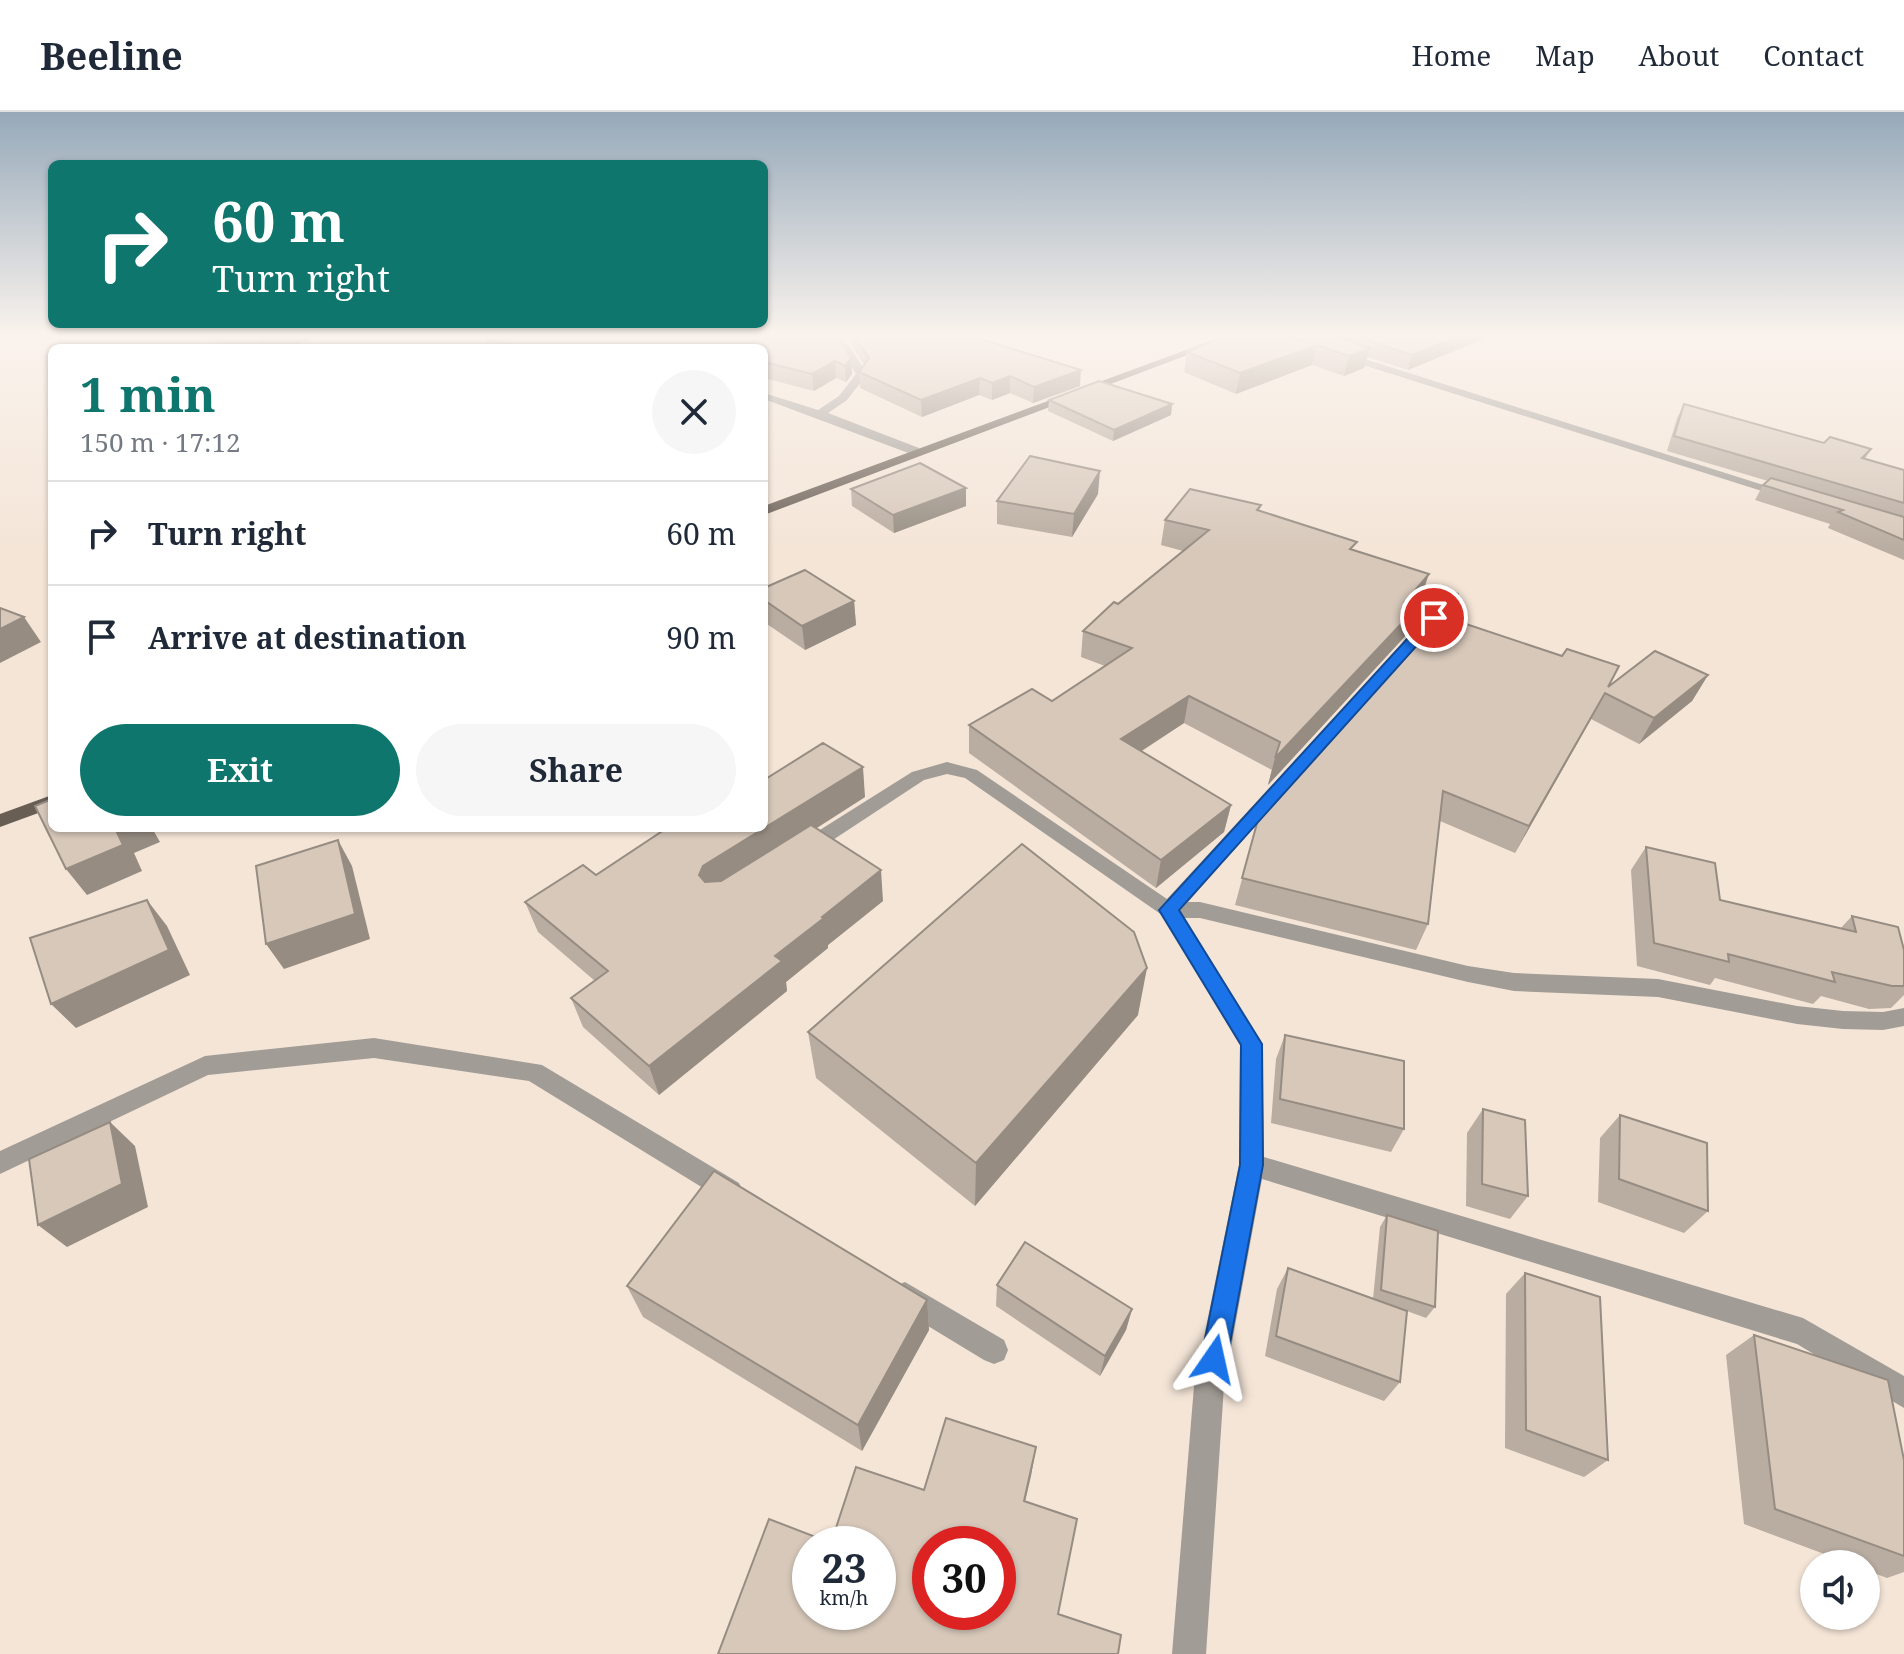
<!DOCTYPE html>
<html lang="en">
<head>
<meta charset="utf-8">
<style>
	body { margin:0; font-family:"Noto Serif",serif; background:#f6f6f7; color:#1f2937; height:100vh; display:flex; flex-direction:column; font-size:30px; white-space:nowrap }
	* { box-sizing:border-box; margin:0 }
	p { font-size:26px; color:#747a83 }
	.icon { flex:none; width:44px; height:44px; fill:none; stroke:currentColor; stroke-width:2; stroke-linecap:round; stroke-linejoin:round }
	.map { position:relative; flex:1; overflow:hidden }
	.sheet { position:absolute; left:48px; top:232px; width:720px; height:488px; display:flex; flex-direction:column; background:#fff; border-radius:12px; box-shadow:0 2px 6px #0004 }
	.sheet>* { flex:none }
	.hud { position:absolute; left:48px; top:48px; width:720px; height:168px; border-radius:12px; box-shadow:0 2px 6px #0004; background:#0f766e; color:#fff; overflow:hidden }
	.controls { position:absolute; left:1800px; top:1438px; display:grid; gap:16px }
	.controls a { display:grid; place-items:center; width:80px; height:80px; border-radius:50%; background:#fff; box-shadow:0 2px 6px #0004; font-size:40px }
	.speed { position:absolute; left:792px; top:1414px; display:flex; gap:16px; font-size:40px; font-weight:700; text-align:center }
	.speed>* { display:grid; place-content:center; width:104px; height:104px; border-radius:50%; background:#fff; box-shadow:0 2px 6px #0004; line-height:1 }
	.speed small { font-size:20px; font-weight:400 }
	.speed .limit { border:12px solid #d22; background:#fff; color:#111 }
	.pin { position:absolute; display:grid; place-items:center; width:68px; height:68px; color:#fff; margin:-34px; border:4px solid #fff; border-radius:50%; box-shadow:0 2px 8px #0007 }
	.me { position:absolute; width:88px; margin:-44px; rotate:11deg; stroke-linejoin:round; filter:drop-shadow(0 0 6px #0008) }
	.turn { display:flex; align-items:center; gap:28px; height:168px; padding:0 32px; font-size:36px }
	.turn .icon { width:104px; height:104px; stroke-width:2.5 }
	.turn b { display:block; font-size:56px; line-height:68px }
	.round { display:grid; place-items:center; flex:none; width:84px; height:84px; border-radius:42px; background:#f6f6f7 }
	.overview { display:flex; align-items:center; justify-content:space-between; height:136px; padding:0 32px }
	h1 { font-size:48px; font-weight:700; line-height:60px; color:#0f766e }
	.button { display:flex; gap:16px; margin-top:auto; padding:16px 32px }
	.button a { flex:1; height:92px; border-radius:48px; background:#0f766e; color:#fff; font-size:32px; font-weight:700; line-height:92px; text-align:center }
	.button a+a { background:#f6f6f7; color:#1f2937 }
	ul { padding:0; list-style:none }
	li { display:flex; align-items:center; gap:24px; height:104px; padding:0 32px; border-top:2px solid #e0e1e3 }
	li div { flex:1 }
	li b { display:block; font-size:30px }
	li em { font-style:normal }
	header { display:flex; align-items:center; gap:48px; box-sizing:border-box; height:112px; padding:0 40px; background:#fff; border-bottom:2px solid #e0e1e3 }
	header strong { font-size:38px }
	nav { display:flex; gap:44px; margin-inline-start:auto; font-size:28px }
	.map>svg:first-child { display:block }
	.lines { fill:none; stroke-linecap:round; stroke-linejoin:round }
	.minor { fill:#a29c96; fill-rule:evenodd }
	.major { fill:#695e54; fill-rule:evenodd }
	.wall { fill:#b9aca0 }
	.shaded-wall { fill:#968c82 }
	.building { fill:#d7c8ba; stroke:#968c82; stroke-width:2; fill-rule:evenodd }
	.route { fill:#1a73e8; stroke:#114b97; stroke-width:2 }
</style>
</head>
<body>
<header>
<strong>Beeline</strong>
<nav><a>Home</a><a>Map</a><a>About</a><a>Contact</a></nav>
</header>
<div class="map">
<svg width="1904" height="1542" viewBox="0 0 1904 1542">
	<rect width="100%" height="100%" fill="#f4e5d7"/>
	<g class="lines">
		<g class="minor">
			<path d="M781,222H801L848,232L867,262L847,288L828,301L919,336V342H911L764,287V281L818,298L839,284L856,262L840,236Z"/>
			<path d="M1338,241H1346L1795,383L1784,386L1338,245Z"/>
			<path d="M1454,480L1459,481V487L1424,525H1414V519L1449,481Z"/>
			<path d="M947,650L977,658L1167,787L1273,672H1285L1288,676L1285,680L1188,790H1200L1468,854L1514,861L1658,867L1797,894L1843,899L1883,900L1904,896V914L1883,918L1843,917L1797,912L1658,885L1514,879L1468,870L1200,806H1184L1262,932L1264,1045L1803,1206L1904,1264V1296L1797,1232L1262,1067L1224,1274L1206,1542H1172L1194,1274L1239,1053L1240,933L1162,803L965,666L947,662L924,668L810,743H796L793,738L796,733L912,660Z"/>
			<path d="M374,926L542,953L739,1071L743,1079L739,1087L730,1091L721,1087L529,969L374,946L208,963L0,1062V1039L205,944Z"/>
			<path d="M905,1170L1004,1228L1008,1238L1004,1248L994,1252L984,1248L895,1194L891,1184L895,1174Z"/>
		</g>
		<g class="major">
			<path d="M1229,222H1243L764,403V394Z"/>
			<path d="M52,683V696L0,715V702Z"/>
		</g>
	</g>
	<g class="wall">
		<path d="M190,222H326L288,236H238Z"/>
		<path d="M495,222H964L1080,274L1033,291L1010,281L992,288L979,283L922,305L860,276L859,260L864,253L849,229L840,227L852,262L846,270L836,266L814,279L764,266V236H488L485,226Z"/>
		<path d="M1230,222H1485L1483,227L1408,258L1367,245L1364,256L1344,264L1312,253L1236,282L1184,260L1187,240Z"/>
		<path d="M1049,288L1172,292L1171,303L1113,329L1048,299Z"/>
		<path d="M1684,292L1824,331L1871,337L1865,347L1904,358V448L1828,416L1830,412L1755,388L1763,373L1768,369L1667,339L1677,306Z"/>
		<path d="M851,377L966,394L894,421L852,394Z"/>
		<path d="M1098,382L1072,425L997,412V389Z"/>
		<path d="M1261,393L1259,399L1354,438L1420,488L1415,494L1408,521L1268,673L1272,658L1184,611L1142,639L1231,693L1224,720L1156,776L969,641V613L1052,589L1105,554L1081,545L1083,519L1183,439L1161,433L1165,408Z"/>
		<path d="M764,476L854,489L856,513L805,538L764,510Z"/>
		<path d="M1708,563L1692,589L1639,632L1591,607L1515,741L1440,709L1428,812L1416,838L1235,793L1262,693L1608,575Z"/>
		<path d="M865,685L817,716L883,789L828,833V836L786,870L787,879L659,983L583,915L571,886L595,869L538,820L525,790L596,763L687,717Z"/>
		<path d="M1646,735L1720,788L1840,817L1852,804L1904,838V883L1891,896L1869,897L1821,884L1813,892L1715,866L1710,873L1637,854L1631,758Z"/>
		<path d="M1138,903L975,1094L816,966L808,920Z"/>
		<path d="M1285,923L1404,1017L1391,1040L1271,1011L1276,947Z"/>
		<path d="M1483,997L1528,1084L1510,1107L1466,1094L1467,1021Z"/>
		<path d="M1620,1003L1708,1099L1684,1121L1598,1090L1600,1026Z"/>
		<path d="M1387,1103L1435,1195L1426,1206L1407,1199L1400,1270L1384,1289L1265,1244L1277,1177L1288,1156L1373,1187L1380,1115Z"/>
		<path d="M1525,1161L1608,1348L1584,1365L1505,1336L1506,1182Z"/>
		<path d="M997,1173L1132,1197L1126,1218L1100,1264L996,1194Z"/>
		<path d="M627,1174L927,1188L929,1218L862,1339L643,1205Z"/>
		<path d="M1754,1223L1904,1348V1460L1887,1466L1866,1458V1452H1851L1744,1412L1726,1243Z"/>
	</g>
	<g class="shaded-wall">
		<path d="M264,222H326L288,236H262L257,224Z"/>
		<path d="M1463,222H1485L1483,227L1408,258L1412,243Z"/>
		<path d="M1317,233L1312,253L1236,282L1240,261Z"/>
		<path d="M1370,236L1364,256L1344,264L1349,244Z"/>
		<path d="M851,246L852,262L846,270L845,254Z"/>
		<path d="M835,249L836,266L814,279L812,262Z"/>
		<path d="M1081,258L1080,274L1033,291L1034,275Z"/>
		<path d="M1010,264V281L992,288V271Z"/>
		<path d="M980,266L979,283L922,305L921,288Z"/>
		<path d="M1172,292L1171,303L1113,329L1114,318Z"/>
		<path d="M1100,359L1098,382L1072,425L1074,402Z"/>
		<path d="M966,376V394L894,421L893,403Z"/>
		<path d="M1429,462L1420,488L1396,517L1405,490Z"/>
		<path d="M854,489L856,513L805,538L802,514Z"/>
		<path d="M1418,494L1408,521L1268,673L1275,646Z"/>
		<path d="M24,505L41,530L0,551V517Z"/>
		<path d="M1708,563L1692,589L1639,632L1654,606Z"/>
		<path d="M1605,581L1591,607L1515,741L1529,714Z"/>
		<path d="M1189,584L1184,611L1118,654L1121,627Z"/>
		<path d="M863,655L865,685L710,784L699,763L703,754Z"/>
		<path d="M1231,693L1224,720L1156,776L1161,748Z"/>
		<path d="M115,716H152L160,730L134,741L142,759L87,783L66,757Z"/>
		<path d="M338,728L352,754L370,827L284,857L266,832Z"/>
		<path d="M881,758L883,789L828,833V836L786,870L787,879L659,983L649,954L822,805Z"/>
		<path d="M147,788L167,814L190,863L76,916L51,892Z"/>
		<path d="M1147,856L1138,903L975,1094L976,1051Z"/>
		<path d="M110,1010L135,1034L148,1095L67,1135L38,1113Z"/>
		<path d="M927,1188L929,1218L862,1339L858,1313Z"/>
		<path d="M1132,1197L1126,1218L1100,1264L1105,1244Z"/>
		<path d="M1036,1335L1031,1364L1019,1415L1024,1389Z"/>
	</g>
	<g class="building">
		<path d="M495,222H834L837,223L851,246L845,254L835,249L812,262L764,250V236H524L485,226Z"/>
		<path d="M853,222H964L1081,258L1034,275L1010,264L992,271L980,266L921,288L859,260L869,246Z"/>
		<path d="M1230,222H1281L1304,229L1284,222H1328L1370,236L1349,244L1317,233L1240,261L1187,240Z"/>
		<path d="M1348,222H1463L1412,243Z"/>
		<path d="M1099,269L1172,292L1114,318L1049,288Z"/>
		<path d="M1684,292L1824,331L1830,325L1871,337L1862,346L1904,358V391L1674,324Z"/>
		<path d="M1030,344L1100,359L1074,402L997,389Z"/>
		<path d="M920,351L966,376L893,403L851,377Z"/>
		<path d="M1771,366L1904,405V428L1838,400L1843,398L1763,373Z"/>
		<path d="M1190,377L1261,393L1257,398L1357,430L1350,437L1429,462L1405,490L1418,494L1275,646L1280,630L1189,584L1121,627L1231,693L1161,748L969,613L1032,577L1052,589L1132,536L1083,519L1114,490L1118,492L1209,418L1165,408Z"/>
		<path d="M805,458L854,489L802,514L764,488V476Z"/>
		<path d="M0,496L24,505L0,517Z"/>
		<path d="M1436,502L1562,544L1567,537L1619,554L1608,575L1655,539L1708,563L1654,606L1605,581L1529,714L1443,679L1428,812L1242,766L1262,693Z"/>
		<path d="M823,631L863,655L703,754L699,763L705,770L721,769L811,713L881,758L822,805L824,806L775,844L782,849L649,954L571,886L608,859L525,790L583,753L596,763L667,716H685L687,717L689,716H764V668Z"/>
		<path d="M52,687V716H115L123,733L66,757L35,694Z"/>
		<path d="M338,728L355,802L266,832L256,754Z"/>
		<path d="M1022,732L1134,820L1147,856L976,1051L808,920Z"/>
		<path d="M1646,735L1715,751L1720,788L1856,820L1852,804L1898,815L1904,838V874H1892L1832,860L1835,870L1728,842L1729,850L1654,831Z"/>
		<path d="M147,788L169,838L51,892L30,826Z"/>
		<path d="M1285,923L1404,949V1017L1280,987Z"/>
		<path d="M1483,997L1525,1008L1528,1084L1482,1072Z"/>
		<path d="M1620,1003L1707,1031L1708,1099L1619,1067Z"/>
		<path d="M110,1010L122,1072L38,1113L29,1047Z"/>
		<path d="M714,1059L927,1188L858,1313L627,1174Z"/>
		<path d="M1387,1103L1438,1119L1435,1195L1381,1178Z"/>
		<path d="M1025,1130L1132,1197L1105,1244L997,1173Z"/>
		<path d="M1288,1156L1407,1199L1400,1270L1276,1224Z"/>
		<path d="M1525,1161L1600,1185L1608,1348L1526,1318Z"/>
		<path d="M1754,1223L1888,1268L1904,1348V1444L1775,1397Z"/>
		<path d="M946,1306L1036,1335L1024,1389L1077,1407L1058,1502L1121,1523L1118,1542H718L769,1407L831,1431L856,1355L924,1378ZM810,1432H878V1500H810ZM930,1432H998V1500H930Z"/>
	</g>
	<linearGradient id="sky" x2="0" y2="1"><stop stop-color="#96a9ba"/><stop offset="0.51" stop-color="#faf3ed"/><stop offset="1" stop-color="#faf3ed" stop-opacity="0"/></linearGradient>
	<rect width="1904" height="438" fill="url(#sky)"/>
	<path class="route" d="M1434,502L1441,506L1439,509L1179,798L1262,932L1263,1053L1227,1247L1224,1256L1214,1260L1205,1256L1201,1247L1240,1053L1241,933L1159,798L1429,503Z"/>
</svg>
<div class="controls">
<a><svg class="icon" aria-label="sound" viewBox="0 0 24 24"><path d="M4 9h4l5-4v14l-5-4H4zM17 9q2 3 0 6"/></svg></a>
</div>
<div class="speed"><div>23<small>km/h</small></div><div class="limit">30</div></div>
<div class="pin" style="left:1434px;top:506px;background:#d93025"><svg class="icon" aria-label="arrive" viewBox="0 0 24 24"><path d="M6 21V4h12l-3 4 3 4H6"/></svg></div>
<svg class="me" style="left:1214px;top:1247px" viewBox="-20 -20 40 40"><path d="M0-17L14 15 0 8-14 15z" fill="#1a73e8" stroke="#fff" stroke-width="4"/></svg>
<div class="hud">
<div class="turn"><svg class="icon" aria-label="right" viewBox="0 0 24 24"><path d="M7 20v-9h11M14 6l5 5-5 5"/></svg><div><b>60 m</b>Turn right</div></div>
</div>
<section class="sheet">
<div class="overview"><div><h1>1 min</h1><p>150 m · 17:12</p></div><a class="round"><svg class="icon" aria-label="close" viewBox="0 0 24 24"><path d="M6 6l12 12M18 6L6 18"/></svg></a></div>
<ul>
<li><svg class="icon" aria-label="right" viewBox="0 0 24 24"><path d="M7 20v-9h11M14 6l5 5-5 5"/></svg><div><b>Turn right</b></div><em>60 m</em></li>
<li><svg class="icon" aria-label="arrive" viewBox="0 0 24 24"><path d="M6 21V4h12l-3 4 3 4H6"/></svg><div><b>Arrive at destination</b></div><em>90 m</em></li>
</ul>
<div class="button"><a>Exit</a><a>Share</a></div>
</section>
</div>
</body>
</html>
